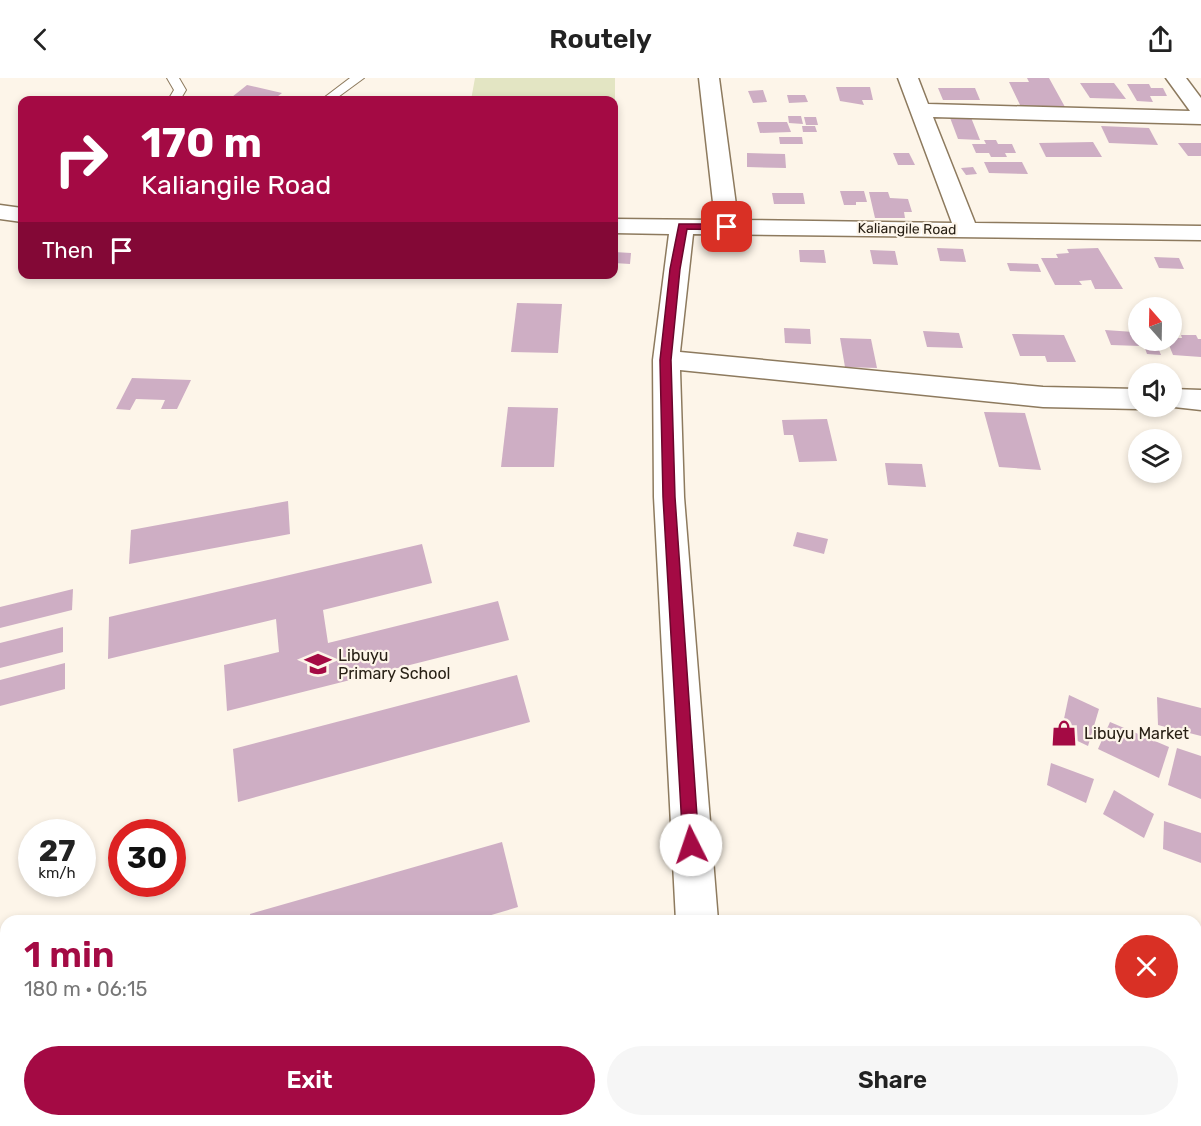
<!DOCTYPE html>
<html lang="en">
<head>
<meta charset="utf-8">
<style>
	body { margin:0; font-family:Rubik,sans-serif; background:#f6f6f6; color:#222; height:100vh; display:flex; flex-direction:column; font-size:22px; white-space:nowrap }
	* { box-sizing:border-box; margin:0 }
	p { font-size:20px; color:#767676 }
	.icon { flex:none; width:33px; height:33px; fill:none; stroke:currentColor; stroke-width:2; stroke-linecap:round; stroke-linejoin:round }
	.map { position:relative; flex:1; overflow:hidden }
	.panel { position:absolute; left:0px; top:837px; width:1202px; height:212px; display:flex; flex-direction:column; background:#fff; border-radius:18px 18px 0 0; box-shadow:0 3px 9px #0003 }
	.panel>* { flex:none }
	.top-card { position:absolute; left:18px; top:18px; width:600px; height:183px; border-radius:12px; box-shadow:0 3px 9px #0003; background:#a40a44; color:#fff; overflow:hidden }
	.needle { width:39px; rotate:340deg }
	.controls { position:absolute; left:1128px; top:219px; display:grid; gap:12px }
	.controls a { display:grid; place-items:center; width:54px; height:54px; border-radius:50%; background:#fff; box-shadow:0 3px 9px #0003; font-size:30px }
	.speed { position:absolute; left:18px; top:741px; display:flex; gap:12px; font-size:30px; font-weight:700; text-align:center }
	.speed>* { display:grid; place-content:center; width:78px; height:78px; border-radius:50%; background:#fff; box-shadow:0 3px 9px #0003; line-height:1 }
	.speed small { font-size:15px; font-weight:400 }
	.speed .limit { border:9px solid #d22; background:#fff; color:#111 }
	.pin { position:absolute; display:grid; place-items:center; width:51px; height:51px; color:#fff; margin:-26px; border-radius:12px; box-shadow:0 3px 9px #0006 }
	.me { position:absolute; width:66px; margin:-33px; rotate:356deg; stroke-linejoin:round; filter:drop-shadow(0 0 4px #0008) }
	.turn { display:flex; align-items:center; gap:21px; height:126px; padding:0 24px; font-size:27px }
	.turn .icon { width:78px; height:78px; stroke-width:2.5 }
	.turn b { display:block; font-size:42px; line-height:51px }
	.then { display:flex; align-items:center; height:57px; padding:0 24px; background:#0003; gap:12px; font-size:22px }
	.round { display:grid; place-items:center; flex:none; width:63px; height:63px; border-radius:32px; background:#f6f6f6 }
	.head { display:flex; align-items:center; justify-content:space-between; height:102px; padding:0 24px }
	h1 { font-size:36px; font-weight:600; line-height:45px; color:#a40a44 }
	.cta { display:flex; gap:12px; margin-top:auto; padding:12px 24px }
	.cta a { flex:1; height:69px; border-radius:36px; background:#a40a44; color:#fff; font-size:24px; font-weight:600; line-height:69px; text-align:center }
	.cta a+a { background:#f6f6f6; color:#222 }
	header { display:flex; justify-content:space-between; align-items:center; height:78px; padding:0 24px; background:#fff; font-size:27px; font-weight:600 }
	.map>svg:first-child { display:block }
	.green { fill:#e3e5c3 }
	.building { fill:#ceaec4 }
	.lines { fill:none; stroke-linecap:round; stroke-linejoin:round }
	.lane-casing { stroke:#8d7a5e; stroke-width:2 }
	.street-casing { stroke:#8d7a5e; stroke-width:3 }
	.lane { fill:#fff; fill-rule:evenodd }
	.street { fill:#fff; fill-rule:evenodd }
	.route { fill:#a40a44; stroke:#6b062c; stroke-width:1.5 }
	.labels { text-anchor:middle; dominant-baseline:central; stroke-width:4.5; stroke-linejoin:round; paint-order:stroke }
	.far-street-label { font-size:14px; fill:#282015; stroke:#fdf5e9 }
	.poi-label { font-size:16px; fill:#282015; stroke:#fdf5e9; text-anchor:start }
</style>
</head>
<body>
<header><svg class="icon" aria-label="back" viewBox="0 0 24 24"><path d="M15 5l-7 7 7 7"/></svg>Routely<svg class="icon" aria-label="share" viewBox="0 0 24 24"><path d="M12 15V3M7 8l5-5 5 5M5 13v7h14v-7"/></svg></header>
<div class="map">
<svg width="1201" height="1048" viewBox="0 0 1201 1048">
	<rect width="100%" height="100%" fill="#fdf5e9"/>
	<path class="green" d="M475,0H615V54L614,22H471Z"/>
	<g class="building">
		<path d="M1027,0H1049L1065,29H1021L1009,4H1029Z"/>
		<path d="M1080,5H1114L1126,21L1090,20Z"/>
		<path d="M1127,6H1149L1151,10H1163L1167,18H1150L1153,24L1137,23Z"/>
		<path d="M247,7L282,15L273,22H247L232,19Z"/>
		<path d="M836,9H870L873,22H862L864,27L840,23Z"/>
		<path d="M938,10H975L980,22H943Z"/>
		<path d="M763,12L767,24L753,25L748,13Z"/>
		<path d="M787,17H805L808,24L789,25Z"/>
		<path d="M949,37H970L980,62L958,61Z"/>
		<path d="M788,38H801L803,46L789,45Z"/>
		<path d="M804,39H816L818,47H806Z"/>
		<path d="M757,44H787L791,54L760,55Z"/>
		<path d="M802,48H815L817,54H803Z"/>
		<path d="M1101,48L1149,50L1158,67L1109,65Z"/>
		<path d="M779,59H802L803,66H780Z"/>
		<path d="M984,62H996L998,66H1012L1016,75H1005L1007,79H991L989,75H976L972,66H986Z"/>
		<path d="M1093,64L1102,79H1046L1039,65Z"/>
		<path d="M1178,65H1201V78H1188Z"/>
		<path d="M747,75L785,76L786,90L747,89Z"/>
		<path d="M893,75H909L915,87H898Z"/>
		<path d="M984,84H1022L1028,96L989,95Z"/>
		<path d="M973,89L977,96L966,97L961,90Z"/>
		<path d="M840,113H864L867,124H856V127H844Z"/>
		<path d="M869,114H888L890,120L908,121L912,134H904L905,140H875Z"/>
		<path d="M772,115H803L805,126H774Z"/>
		<path d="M937,170L963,171L966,184L940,183Z"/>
		<path d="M1098,170L1123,211H1095L1091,202L1079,203L1082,207H1055L1041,180H1058L1056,176L1069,175L1067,171Z"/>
		<path d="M799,172H824L826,185L800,184Z"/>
		<path d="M870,172L895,173L898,187L873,186Z"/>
		<path d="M614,174L631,175L630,186L614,185Z"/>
		<path d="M1154,179L1179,180L1184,191L1159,190Z"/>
		<path d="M1007,185L1038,186L1041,194L1010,193Z"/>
		<path d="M517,225L562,226L558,275L511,274Z"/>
		<path d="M784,250L810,251L811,266L785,265Z"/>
		<path d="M1105,252L1134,254L1140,268L1111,267Z"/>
		<path d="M923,253L959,255L963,270L927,269Z"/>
		<path d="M1012,256L1064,257L1076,284H1047L1045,278H1020Z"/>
		<path d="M1181,257H1196L1198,261H1201V279L1173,277L1167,262H1172V260H1182Z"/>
		<path d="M840,260L871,261L877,290L845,289Z"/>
		<path d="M1142,262H1155L1161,277L1147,276Z"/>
		<path d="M132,300L191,302L177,331H161L165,322L136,321L130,332L116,331Z"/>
		<path d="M508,329L558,330L554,389H501Z"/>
		<path d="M984,334L1025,335L1041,392L999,389Z"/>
		<path d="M827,341L837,383L799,384L793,357H784L782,342Z"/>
		<path d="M885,385L922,386L926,409L888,407Z"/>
		<path d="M288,423L290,456L129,486L131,452Z"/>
		<path d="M797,454L828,461L824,476L793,468Z"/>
		<path d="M422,466L432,505L323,532L328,565L498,523L509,562L227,633L224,587L279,574L276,541L108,581L109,539Z"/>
		<path d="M73,511L72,532L0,550V529Z"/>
		<path d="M63,549V574L0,590V565Z"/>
		<path d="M65,585V611L0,628V602Z"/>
		<path d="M517,597L530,644L238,724L233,671Z"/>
		<path d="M1069,617L1099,631L1088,668L1061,655Z"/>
		<path d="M1157,619L1201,630V658L1158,647Z"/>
		<path d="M1110,644L1169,669L1159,700L1098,671Z"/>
		<path d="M1177,670L1201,678V721L1168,707Z"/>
		<path d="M1051,685L1094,701L1086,725L1047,707Z"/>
		<path d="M1114,712L1154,736L1144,760L1103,736Z"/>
		<path d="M1164,743L1201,755V785L1163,771Z"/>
		<path d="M502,764L518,829L471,843H251L250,836Z"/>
		<path d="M1196,850L1201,851V894L1196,893Z"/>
	</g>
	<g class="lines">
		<g class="lane-casing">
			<g id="lane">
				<path d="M167,0H179L186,12L180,22H168L174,12Z"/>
				<path d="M350,0H364L334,22H321Z"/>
			</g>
		</g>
		<g class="street-casing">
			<g id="street">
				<path d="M699,0H719L738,142L952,145L898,0H918L928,26L1190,33L1166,0H1186L1201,20V46L933,39L975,145L1201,148V162L693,156L680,274L1043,309L1138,311V328H1145L1138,331L1043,329L680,292L684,419L718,843H676L654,419L653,282L669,156L614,155V141L715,142Z"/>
				<path d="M0,127L22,130V144L0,141Z"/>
				<path d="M1172,311L1201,312V332L1165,328H1172Z"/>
				<path d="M701,1042H747L748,1048H702Z"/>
			</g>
		</g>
		<use href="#lane" class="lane"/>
		<use href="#street" class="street"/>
	</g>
	<path class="route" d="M679,146H727L732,149L727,152L687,151L680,191L671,282L675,419L699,767L696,772L691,775L685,772L683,767L663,419L660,282L670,191Z"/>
	<defs>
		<g id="school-bare" transform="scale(2.07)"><path d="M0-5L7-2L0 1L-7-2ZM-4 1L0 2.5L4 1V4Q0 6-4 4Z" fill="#a40a44" stroke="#fdf5e9" stroke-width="2.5" paint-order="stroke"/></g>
		<g id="shop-bare" transform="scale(2.07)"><path d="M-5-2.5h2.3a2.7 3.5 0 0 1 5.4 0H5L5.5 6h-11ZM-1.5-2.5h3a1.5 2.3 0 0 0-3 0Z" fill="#a40a44" stroke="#fdf5e9" stroke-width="2.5" paint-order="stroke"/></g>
	</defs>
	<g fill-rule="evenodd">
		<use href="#school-bare" x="318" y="586"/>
		<use href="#shop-bare" x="1064" y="655"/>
	</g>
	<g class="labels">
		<g class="far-street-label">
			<text transform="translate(907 151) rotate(1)">Kaliangile Road</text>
		</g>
		<g class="poi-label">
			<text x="338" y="577">Libuyu<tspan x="338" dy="18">Primary School</tspan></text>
			<text x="1084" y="655">Libuyu Market</text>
		</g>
	</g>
</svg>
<div class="controls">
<a><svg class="needle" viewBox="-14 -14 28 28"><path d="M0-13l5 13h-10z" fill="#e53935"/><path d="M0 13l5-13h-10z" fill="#767676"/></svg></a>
<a><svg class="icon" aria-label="sound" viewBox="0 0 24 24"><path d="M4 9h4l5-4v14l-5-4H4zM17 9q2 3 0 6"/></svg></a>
<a><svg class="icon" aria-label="layers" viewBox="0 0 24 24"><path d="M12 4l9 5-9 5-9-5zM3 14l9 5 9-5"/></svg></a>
</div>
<div class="speed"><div>27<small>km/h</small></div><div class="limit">30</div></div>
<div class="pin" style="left:727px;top:149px;background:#d93025"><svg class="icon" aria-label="arrive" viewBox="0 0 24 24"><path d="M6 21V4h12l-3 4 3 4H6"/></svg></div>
<svg class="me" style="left:691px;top:767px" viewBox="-20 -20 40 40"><circle r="19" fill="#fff"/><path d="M0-13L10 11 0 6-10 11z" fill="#a40a44"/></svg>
<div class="top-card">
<div class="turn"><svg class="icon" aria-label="right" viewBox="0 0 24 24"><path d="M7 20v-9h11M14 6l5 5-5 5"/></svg><div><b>170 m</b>Kaliangile Road</div></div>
<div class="then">Then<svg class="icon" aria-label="arrive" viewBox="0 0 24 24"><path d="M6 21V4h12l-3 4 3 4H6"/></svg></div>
</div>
<section class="panel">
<div class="head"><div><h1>1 min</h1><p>180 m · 06:15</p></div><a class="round" style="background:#d93025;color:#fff"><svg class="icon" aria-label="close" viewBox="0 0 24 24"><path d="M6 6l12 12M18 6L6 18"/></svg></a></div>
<div class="cta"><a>Exit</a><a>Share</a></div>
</section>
</div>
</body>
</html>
